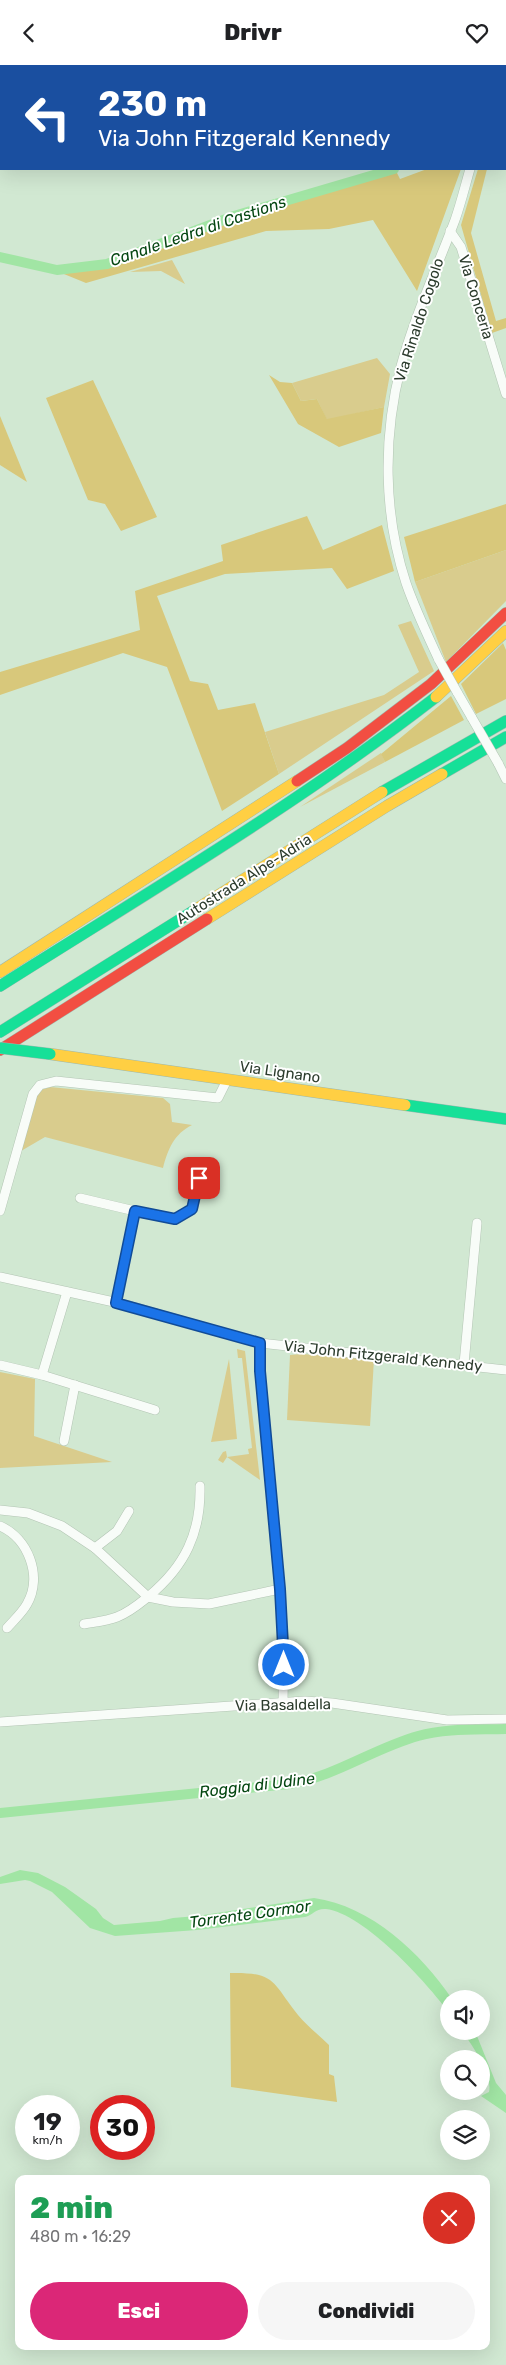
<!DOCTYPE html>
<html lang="it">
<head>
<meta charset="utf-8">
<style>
	body { margin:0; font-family:Rubik,sans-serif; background:#f6f6f6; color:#202124; height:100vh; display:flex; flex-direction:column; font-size:19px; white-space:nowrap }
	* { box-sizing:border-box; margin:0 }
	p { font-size:16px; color:#757577 }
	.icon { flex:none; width:28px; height:28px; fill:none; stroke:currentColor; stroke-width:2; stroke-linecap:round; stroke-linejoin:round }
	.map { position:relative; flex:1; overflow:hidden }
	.drawer { position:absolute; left:15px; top:2110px; width:475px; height:175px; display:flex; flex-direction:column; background:#fff; border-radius:10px; box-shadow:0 5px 20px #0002 }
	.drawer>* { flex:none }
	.guide { position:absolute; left:0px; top:0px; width:506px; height:105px; box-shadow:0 5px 20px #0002; background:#1a4fa0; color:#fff; overflow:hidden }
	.tools { position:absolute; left:440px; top:1925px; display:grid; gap:10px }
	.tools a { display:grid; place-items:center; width:50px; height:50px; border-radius:50%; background:#fff; box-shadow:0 5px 20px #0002; font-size:25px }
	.speed { position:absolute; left:15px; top:2030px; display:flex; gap:10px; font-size:25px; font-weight:700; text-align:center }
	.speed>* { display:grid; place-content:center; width:65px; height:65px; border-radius:50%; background:#fff; box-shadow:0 5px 20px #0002; line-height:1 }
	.speed small { font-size:12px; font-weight:400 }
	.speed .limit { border:8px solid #d22; background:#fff; color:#111 }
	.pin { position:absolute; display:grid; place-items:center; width:42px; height:42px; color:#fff; margin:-21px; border-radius:10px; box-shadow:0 2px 8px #0006 }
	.me { position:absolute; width:55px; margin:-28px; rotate:0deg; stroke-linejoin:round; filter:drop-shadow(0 0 4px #0008) }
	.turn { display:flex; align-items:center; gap:18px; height:105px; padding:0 15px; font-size:22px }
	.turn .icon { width:65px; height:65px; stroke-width:2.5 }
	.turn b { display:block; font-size:35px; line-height:42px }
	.round { display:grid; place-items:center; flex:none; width:52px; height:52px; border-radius:26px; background:#f6f6f6 }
	.overview { display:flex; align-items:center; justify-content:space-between; height:85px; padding:0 15px }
	h1 { font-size:30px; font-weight:800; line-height:38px; color:#1e9e55 }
	.button { display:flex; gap:10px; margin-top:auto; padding:10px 15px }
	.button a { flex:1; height:58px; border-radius:30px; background:#db2777; color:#fff; font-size:20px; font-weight:800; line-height:58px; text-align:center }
	.button a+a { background:#f6f6f6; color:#202124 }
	header { display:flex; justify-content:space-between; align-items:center; height:65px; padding:0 15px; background:#fff; font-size:22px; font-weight:800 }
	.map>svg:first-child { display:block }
	.green { fill:#d9cc8d }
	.forest { fill:#d8c87b }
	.water { fill:#a1e5a4 }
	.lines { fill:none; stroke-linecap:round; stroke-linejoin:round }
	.canal { stroke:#a1e5a4; stroke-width:10 }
	.street-casing { stroke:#b3c5b4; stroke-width:10 }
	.fast-casing { stroke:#9cb8af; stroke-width:12 }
	.slow-casing { stroke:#9cb8af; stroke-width:12 }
	.jam-casing { stroke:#9cb8af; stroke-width:12 }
	.street { stroke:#f8fcf8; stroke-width:9 }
	.fast { stroke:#16e098; stroke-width:11 }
	.slow { stroke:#ffcf43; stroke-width:11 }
	.jam { stroke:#f24e42; stroke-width:11 }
	.street-bridge-casing { stroke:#b3c5b4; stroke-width:10; stroke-linecap:butt }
	.fast-bridge-casing { stroke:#9cb8af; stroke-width:12; stroke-linecap:butt }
	.street-bridge { stroke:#f8fcf8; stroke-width:9 }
	.fast-bridge { stroke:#16e098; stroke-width:11 }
	.route-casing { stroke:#114b97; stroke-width:12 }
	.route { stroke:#1a73e8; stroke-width:9 }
	.labels { text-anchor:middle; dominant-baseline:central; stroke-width:4; stroke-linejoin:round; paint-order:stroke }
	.street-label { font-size:15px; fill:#2c3c2d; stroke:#fff }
	.water-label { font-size:16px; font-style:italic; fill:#054712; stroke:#fff }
</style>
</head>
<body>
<header><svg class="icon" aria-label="back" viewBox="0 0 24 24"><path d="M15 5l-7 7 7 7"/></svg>Drivr<svg class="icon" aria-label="heart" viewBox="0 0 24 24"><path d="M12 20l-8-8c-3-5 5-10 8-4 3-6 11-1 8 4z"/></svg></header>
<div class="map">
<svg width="506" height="2300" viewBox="0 0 506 2300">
	<rect width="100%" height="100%" fill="#d1e8d2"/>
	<g class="green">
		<path d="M172,195L185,219L161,206L130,207Z"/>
		<path d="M377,293L390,309L384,342L327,355L317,334L301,336L292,318Z"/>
		<path d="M506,485V536L446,597L415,517Z"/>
		<path d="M411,556L434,606L279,709L265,667L384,630L419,607L398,560Z"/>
		<path d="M381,688L385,697L300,742Z"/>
		<path d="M50,1022L163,1033L170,1039L172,1057L192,1060C174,1069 168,1084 163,1103L45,1072L21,1086L36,1033L40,1025Z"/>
		<path d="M237,1284L245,1286L260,1415L227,1392L223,1398L218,1395L223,1387L226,1386L227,1392L249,1389L248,1384L252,1383L242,1293H238Z"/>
		<path d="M302,1289L374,1294L370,1361L287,1355L290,1290Z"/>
		<path d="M229,1294L237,1374L211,1377Z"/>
		<path d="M0,1307L35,1314L34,1371L112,1397L0,1403Z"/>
	</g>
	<g class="forest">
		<path d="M427,104H461L417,226L373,155L329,164L266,166L86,218L59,207L106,203L235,156L396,106L400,114Z"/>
		<path d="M478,104H487L471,168L496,256L506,253V263L492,268L461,160Z"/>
		<path d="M269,310L280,317L292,318L301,336L317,334L327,354L384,342L381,368L339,382L298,359Z"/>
		<path d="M93,315L157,452L121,466L105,439L88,435L46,333Z"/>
		<path d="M0,351L27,417L0,400Z"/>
		<path d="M506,439V485L415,517L404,472Z"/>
		<path d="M307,451L323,485L382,460L394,506L347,524L332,503L225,509L157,531L190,616L208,619L218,645L255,638L279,709L222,746L167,602L123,588L0,630V607L140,565L135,526L223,496L221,480Z"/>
		<path d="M503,578L506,585V634L476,649L461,619Z"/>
		<path d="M451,631L464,655L385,697L381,689Z"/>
		<path d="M230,1908C277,1907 272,1918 298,1950C307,1961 319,1970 329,1980V2009L334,2011L337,2037L231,2022Z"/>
	</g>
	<g class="water">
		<path d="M20,1805L38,1808L65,1822L96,1844L103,1853L114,1860L160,1856L173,1853L197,1851L314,1833C371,1841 421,1888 452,1934H449V1948C428,1918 363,1848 326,1844C316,1843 313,1850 305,1852L197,1865L115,1871L90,1863L52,1827L30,1816L25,1815L0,1819V1812Z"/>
		<path d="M462,1966H474L477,1971L496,2018L506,2030V2048L481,2031L489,2027C493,2010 472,1980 462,1966Z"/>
	</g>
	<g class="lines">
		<g class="canal">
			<path d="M0,192L57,205L107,199L234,151L394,104"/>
			<path d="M0,1748L289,1719C337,1711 372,1684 418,1671C446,1663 477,1665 506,1664"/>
		</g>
		<g class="street-casing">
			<g id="street">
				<path d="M490,1L491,0"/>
				<path d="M450,166L461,182L506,329"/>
				<path d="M439,595C427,569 415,544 406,518C383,448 383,371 401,301C415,250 437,203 455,155C461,138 465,121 470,104"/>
				<path d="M457,627L472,653"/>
				<path d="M498,698L506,714"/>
				<path d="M80,1133L135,1146L116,1238"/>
				<path d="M0,1146L33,1029L40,1020L56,1016L218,1033L227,1015"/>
				<path d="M135,1146L175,1154L193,1144L202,1098"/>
				<path d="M0,1212L123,1239L260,1278L506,1305"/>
				<path d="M260,1278V1306L280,1524L284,1582L283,1637"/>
				<path d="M464,1299L477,1158"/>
				<path d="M0,1300L42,1310L67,1227"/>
				<path d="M42,1310L155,1345"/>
				<path d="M64,1376L75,1320"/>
				<path d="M0,1445L28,1448L62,1461L95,1483L148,1532L173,1537L209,1539L280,1524"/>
				<path d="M0,1461C28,1473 43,1511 27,1539C22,1548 14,1555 7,1563"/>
				<path d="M95,1483L117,1466L129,1446"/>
				<path d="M84,1559C95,1557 107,1556 117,1552C130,1547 139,1539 149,1531C185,1501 201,1468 200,1421"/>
				<path d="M0,1657L305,1636L332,1638L447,1655L506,1654"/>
			</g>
		</g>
		<g class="fast-casing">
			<g id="fast">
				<path d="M442,709L506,672"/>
				<path d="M382,727L506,656"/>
				<path d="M0,921C147,828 298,739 436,632"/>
				<path d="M0,967L195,845"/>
				<path d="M405,1040L506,1054"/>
			</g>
		</g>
		<g class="slow-casing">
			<g id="slow">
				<path d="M436,632L506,566"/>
				<path d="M195,845L382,727"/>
				<path d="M207,854L387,741L442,709"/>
				<path d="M0,907L297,716"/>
				<path d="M50,989L405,1040"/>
			</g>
		</g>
		<g class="jam-casing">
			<g id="jam">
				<path d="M297,716L347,683L431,619L506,548"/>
				<path d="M0,985L207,854"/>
			</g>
		</g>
		<use href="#street" class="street"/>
		<use href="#fast" class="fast"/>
		<use href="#slow" class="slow"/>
		<use href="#jam" class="jam"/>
		<g class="street-bridge-casing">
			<g id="street-bridge">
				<path d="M439,595L457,627"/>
				<path d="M472,653L498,698"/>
			</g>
		</g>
		<g class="fast-bridge-casing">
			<path id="fast-bridge" d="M0,983L50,989"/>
		</g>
		<use href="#street-bridge" class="street-bridge"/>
		<use href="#fast-bridge" class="fast-bridge"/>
	</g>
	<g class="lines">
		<g class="route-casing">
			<path id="route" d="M199,1113L192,1144L175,1154L135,1146L116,1238L260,1278V1306L280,1524L284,1600"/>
		</g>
		<use href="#route" class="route"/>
	</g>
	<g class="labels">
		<g class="street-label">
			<text transform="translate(476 232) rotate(73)">Via Conceria</text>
			<text transform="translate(419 255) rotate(-72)">Via Rinaldo Cogolo</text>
			<text transform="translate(244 814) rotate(-32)">Autostrada Alpe-Adria</text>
			<text transform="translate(280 1007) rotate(8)">Via Lignano</text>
			<text transform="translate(383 1291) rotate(6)">Via John Fitzgerald Kennedy</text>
			<text transform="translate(283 1640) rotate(-1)">Via Basaldella</text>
		</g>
		<g class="water-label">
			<text transform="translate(198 166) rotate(-19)">Canale Ledra di Castions</text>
			<text transform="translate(257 1720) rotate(-7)">Roggia di Udine</text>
			<text transform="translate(250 1849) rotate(-8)">Torrente Cormor</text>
		</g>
	</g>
</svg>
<div class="tools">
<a><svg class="icon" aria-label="sound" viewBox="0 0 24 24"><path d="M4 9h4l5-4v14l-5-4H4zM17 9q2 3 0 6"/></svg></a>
<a><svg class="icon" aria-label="search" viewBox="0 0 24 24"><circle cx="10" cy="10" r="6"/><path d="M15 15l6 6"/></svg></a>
<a><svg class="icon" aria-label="layers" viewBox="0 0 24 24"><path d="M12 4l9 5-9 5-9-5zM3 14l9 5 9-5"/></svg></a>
</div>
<div class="speed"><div>19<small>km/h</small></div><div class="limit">30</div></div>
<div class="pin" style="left:199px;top:1113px;background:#d93025"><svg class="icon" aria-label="arrive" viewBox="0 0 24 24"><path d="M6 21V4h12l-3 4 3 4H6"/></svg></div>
<svg class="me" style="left:284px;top:1600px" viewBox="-20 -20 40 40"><circle r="17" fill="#1a73e8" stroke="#fff" stroke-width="3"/><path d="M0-11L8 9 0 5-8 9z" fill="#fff"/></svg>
<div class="guide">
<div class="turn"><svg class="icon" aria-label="left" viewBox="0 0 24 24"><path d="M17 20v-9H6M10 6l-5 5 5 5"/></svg><div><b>230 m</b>Via John Fitzgerald Kennedy</div></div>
</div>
<section class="drawer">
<div class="overview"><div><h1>2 min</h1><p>480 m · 16:29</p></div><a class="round" style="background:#d93025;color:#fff"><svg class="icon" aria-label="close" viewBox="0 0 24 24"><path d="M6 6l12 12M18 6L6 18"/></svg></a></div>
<div class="button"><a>Esci</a><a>Condividi</a></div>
</section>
</div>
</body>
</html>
